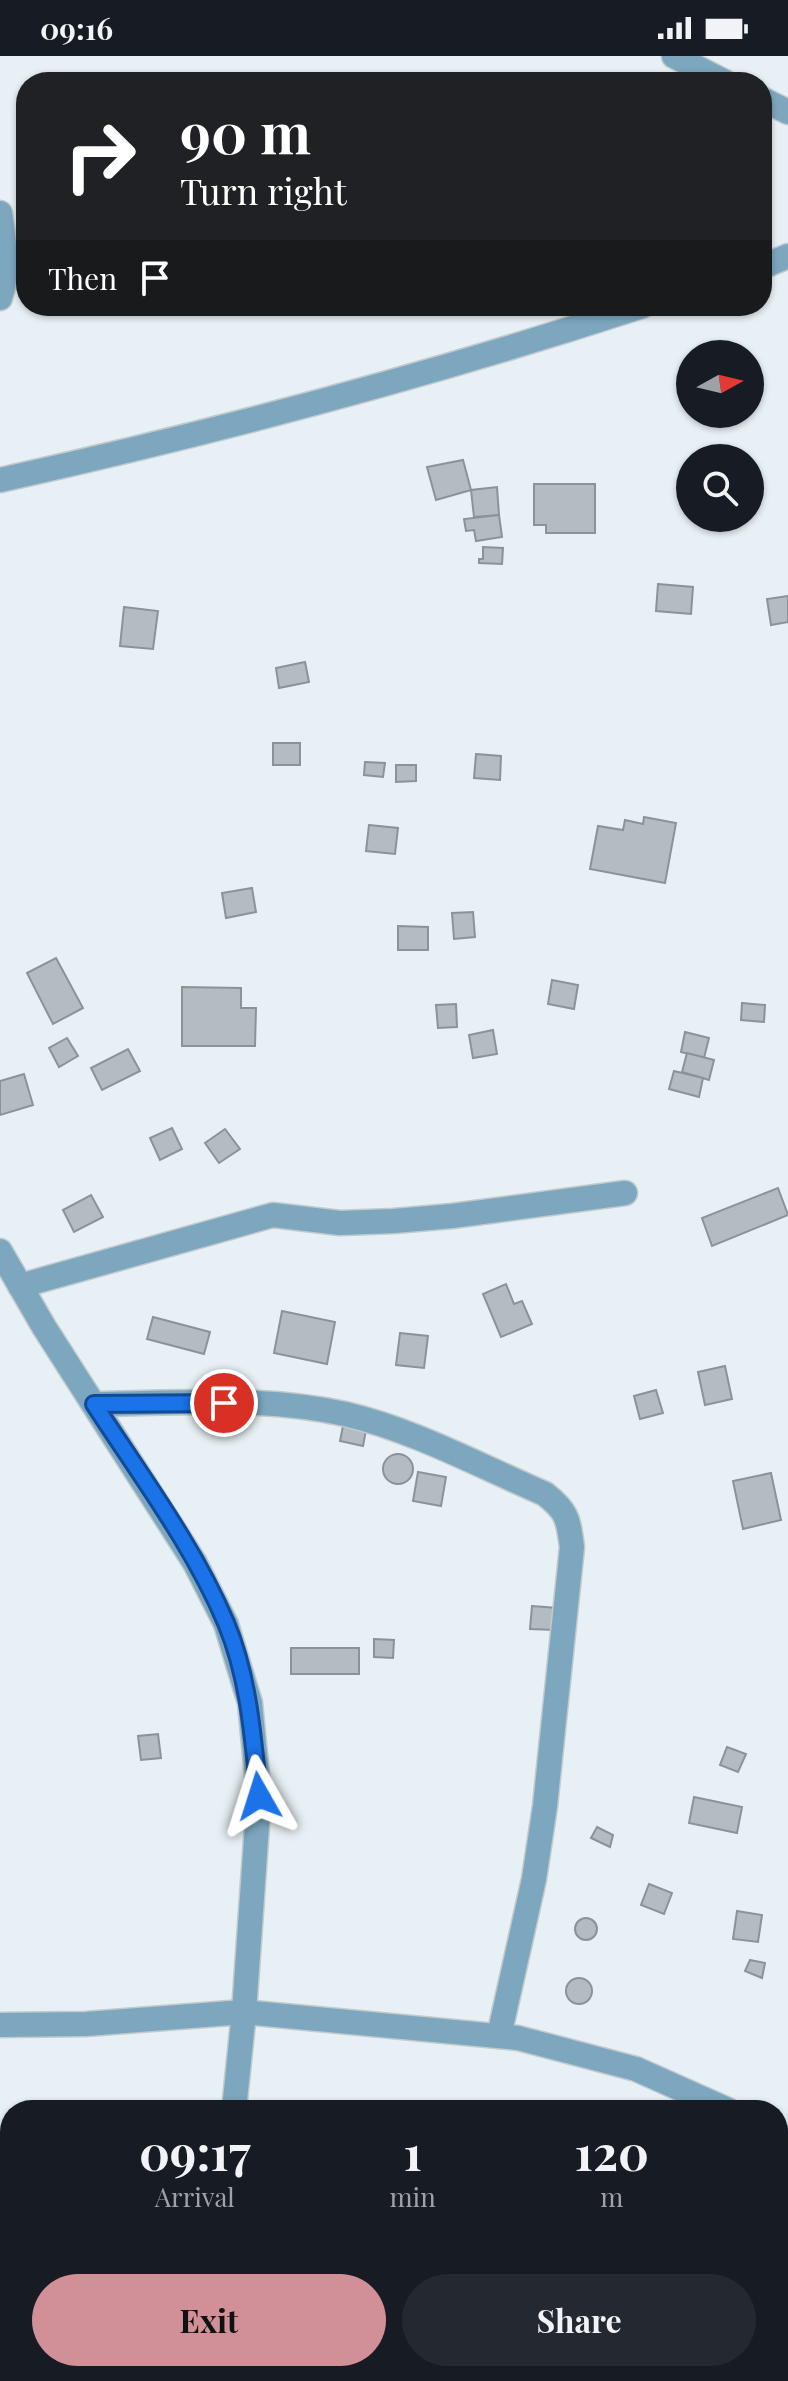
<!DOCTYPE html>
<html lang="en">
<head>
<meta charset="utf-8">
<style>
	body { margin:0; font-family:"Playfair Display",serif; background:#242831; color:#f1f3f6; height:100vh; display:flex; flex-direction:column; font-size:30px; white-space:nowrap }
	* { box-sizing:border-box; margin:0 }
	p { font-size:26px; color:#9ea1a6 }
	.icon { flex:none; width:44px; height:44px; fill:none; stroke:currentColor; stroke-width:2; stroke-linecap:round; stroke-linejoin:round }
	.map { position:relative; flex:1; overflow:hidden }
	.drawer { position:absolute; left:0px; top:2044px; width:788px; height:282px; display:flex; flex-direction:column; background:#171b24; border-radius:32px 32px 0 0; box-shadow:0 2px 6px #0004 }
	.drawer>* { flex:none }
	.guide { position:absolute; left:16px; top:16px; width:756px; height:244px; border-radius:32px; box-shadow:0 2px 6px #0004; background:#202124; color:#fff; overflow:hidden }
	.needle { width:52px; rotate:82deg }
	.tools { position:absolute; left:676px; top:284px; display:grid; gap:16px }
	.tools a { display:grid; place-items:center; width:88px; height:88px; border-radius:50%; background:#171b24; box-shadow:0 2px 6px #0004; font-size:40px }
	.pin { position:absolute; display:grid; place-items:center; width:68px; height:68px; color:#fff; margin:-34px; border:4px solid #fff; border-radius:50%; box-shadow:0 2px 8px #0007 }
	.me { position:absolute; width:88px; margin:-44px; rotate:354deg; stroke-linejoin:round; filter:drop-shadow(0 0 6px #0008) }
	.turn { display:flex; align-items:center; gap:28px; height:168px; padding:0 32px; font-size:36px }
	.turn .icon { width:104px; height:104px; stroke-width:2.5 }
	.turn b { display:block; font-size:56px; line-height:68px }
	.then { display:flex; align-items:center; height:76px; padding:0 32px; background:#0003; gap:16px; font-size:30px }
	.eta { display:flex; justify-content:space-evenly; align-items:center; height:136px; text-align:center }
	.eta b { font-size:48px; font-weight:700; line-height:56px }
	.cta { display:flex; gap:16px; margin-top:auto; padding:16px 32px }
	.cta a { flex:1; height:92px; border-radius:48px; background:#d18f98; color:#111; font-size:32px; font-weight:700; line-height:92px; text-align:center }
	.cta a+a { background:#242831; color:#f1f3f6 }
	.status { display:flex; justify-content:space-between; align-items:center; height:56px; padding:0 40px; background:#171b24; direction:ltr }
	.status svg { height:22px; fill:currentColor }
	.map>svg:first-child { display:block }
	.building { fill:#b4bcc1; stroke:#8b9398; stroke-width:2 }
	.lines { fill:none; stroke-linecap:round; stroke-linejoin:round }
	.minor-casing { stroke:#c2cace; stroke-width:27 }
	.minor { stroke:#7da7bf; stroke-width:24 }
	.route-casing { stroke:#114b97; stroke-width:20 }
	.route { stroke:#1a73e8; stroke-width:14 }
</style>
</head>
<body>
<div class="status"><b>09:16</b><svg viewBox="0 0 49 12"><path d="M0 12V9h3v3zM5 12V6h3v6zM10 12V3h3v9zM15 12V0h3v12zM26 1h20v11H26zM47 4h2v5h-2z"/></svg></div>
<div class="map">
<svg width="788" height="2325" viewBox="0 0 788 2325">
	<rect width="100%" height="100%" fill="#e7f0f5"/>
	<g class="building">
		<path d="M463,404L471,434L436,444L427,411Z"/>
		<path d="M534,428H595V477H546V469H534Z"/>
		<path d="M497,431L499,459L474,461L471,434Z"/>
		<path d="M499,459L502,481L476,485L474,474L466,475L464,463Z"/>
		<path d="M483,491L503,492L502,508L479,507V503H483Z"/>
		<path d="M658,528L693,531L691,558L656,555Z"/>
		<path d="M788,540V566L771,569L767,543Z"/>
		<path d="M124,551L158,555L153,593L120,590Z"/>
		<path d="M305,606L309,626L279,632L276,612Z"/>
		<rect x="273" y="687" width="27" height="22"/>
		<path d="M476,698L501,700L500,724L474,722Z"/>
		<path d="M365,706L385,707L383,721L364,719Z"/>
		<path d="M396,709H416V725L396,726Z"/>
		<path d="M644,761L676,767L665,827L590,813L598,770L623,774L625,764L643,768Z"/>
		<path d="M369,769L398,772L395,798L366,795Z"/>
		<path d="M252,832L256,856L226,862L222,837Z"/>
		<path d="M473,856L475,881L454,883L452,857Z"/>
		<path d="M398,870L428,871V894H398Z"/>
		<path d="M56,902L83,952L53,968L27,917Z"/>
		<path d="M552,924L578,929L574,953L548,948Z"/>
		<path d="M182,931L241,932V952H256L255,990H182Z"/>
		<path d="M742,947L765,949L764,966L741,964Z"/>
		<path d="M456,948L457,971L438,972L436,949Z"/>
		<path d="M493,974L497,998L473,1002L469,979Z"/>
		<path d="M685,976L709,982L704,1002L681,996Z"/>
		<path d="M67,982L78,1000L59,1011L49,992Z"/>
		<path d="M128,993L140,1015L102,1034L91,1012Z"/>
		<path d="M687,997L714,1004L709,1024L682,1016Z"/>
		<path d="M674,1015L703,1022L699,1041L669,1033Z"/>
		<path d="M24,1018L33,1049L0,1059V1025Z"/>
		<path d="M172,1072L182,1093L160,1104L150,1082Z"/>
		<path d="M225,1073L240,1093L219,1107L205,1087Z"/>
		<path d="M778,1132L788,1159L712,1190L702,1162Z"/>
		<path d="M91,1139L103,1161L74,1176L63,1154Z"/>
		<path d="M506,1228L514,1248L522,1245L532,1268L501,1281L483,1238Z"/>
		<path d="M282,1255L335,1266L327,1308L274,1297Z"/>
		<path d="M153,1261L210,1276L204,1298L147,1283Z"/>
		<path d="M400,1277L428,1280L424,1312L396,1309Z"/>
		<path d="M725,1310L732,1343L705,1349L698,1316Z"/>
		<path d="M656,1334L663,1357L640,1363L634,1340Z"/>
		<path d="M343,1370L366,1374L363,1390L340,1385Z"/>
		<circle cx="398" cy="1413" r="15"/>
		<path d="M418,1416L446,1421L441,1450L413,1445Z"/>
		<path d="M771,1417L781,1464L743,1473L733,1425Z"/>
		<path d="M532,1550L557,1552L555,1574L530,1573Z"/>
		<path d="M374,1583L394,1584L393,1602L374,1601Z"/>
		<rect x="291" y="1592" width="68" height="26"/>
		<path d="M158,1678L161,1702L141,1704L138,1680Z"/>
		<path d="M727,1691L746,1698L738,1716L720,1709Z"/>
		<path d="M694,1741L742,1751L737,1777L689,1767Z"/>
		<path d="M597,1771L613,1779L610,1791L591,1782Z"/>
		<path d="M649,1828L672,1837L664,1858L641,1849Z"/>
		<path d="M737,1855L762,1859L758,1886L733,1883Z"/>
		<circle cx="586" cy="1873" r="11"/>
		<path d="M750,1904L765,1907L762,1922L745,1915Z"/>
		<circle cx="579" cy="1935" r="13"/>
	</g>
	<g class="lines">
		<g class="minor-casing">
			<g id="minor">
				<path d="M674,0L725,26"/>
				<path d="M762,43L788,56"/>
				<path d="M0,157C4,184 9,216 0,242"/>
				<path d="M762,211L788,200"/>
				<path d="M0,424C216,376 431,319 642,250"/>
				<path d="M0,1195L44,1271L195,1507L226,1568L250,1647L259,1740L244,1956L235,2044L237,2054"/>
				<path d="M20,1230L273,1159L340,1167L394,1165L452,1160L625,1137"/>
				<path d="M94,1348C177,1347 264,1340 345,1358C414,1374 480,1410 545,1438C568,1456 568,1463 572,1491L545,1750L534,1823L499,1980"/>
				<path d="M0,1969L86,1968L244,1956L518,1982L636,2013L728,2054"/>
				<path d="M778,2079L788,2085"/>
				<path d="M323,2316L325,2325"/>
				<path d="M622,2316L647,2325"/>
			</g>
		</g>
		<use href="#minor" class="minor"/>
	</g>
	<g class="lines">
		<g class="route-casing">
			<path id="route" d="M224,1347L94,1348C140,1419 193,1489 226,1567C249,1622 253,1682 259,1740"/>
		</g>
		<use href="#route" class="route"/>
	</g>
</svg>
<div class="tools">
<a><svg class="needle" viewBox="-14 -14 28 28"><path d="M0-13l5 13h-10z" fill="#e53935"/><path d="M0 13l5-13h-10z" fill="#9ea1a6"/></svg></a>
<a><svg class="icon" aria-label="search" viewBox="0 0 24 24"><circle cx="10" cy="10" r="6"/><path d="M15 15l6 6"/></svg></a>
</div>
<div class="pin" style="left:224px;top:1347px;background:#d93025"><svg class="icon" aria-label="arrive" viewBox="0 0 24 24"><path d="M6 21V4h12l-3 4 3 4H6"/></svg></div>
<svg class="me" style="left:259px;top:1740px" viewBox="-20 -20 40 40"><path d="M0-17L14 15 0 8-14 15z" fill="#1a73e8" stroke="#fff" stroke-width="4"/></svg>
<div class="guide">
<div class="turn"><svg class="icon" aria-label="right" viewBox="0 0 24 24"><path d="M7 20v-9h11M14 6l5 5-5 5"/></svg><div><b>90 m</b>Turn right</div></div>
<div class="then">Then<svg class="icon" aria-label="arrive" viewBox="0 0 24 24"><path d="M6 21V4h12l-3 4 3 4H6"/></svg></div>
</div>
<section class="drawer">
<div class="eta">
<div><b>09:17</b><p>Arrival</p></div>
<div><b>1</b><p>min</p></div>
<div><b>120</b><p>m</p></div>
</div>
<div class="cta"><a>Exit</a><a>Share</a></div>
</section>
</div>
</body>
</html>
